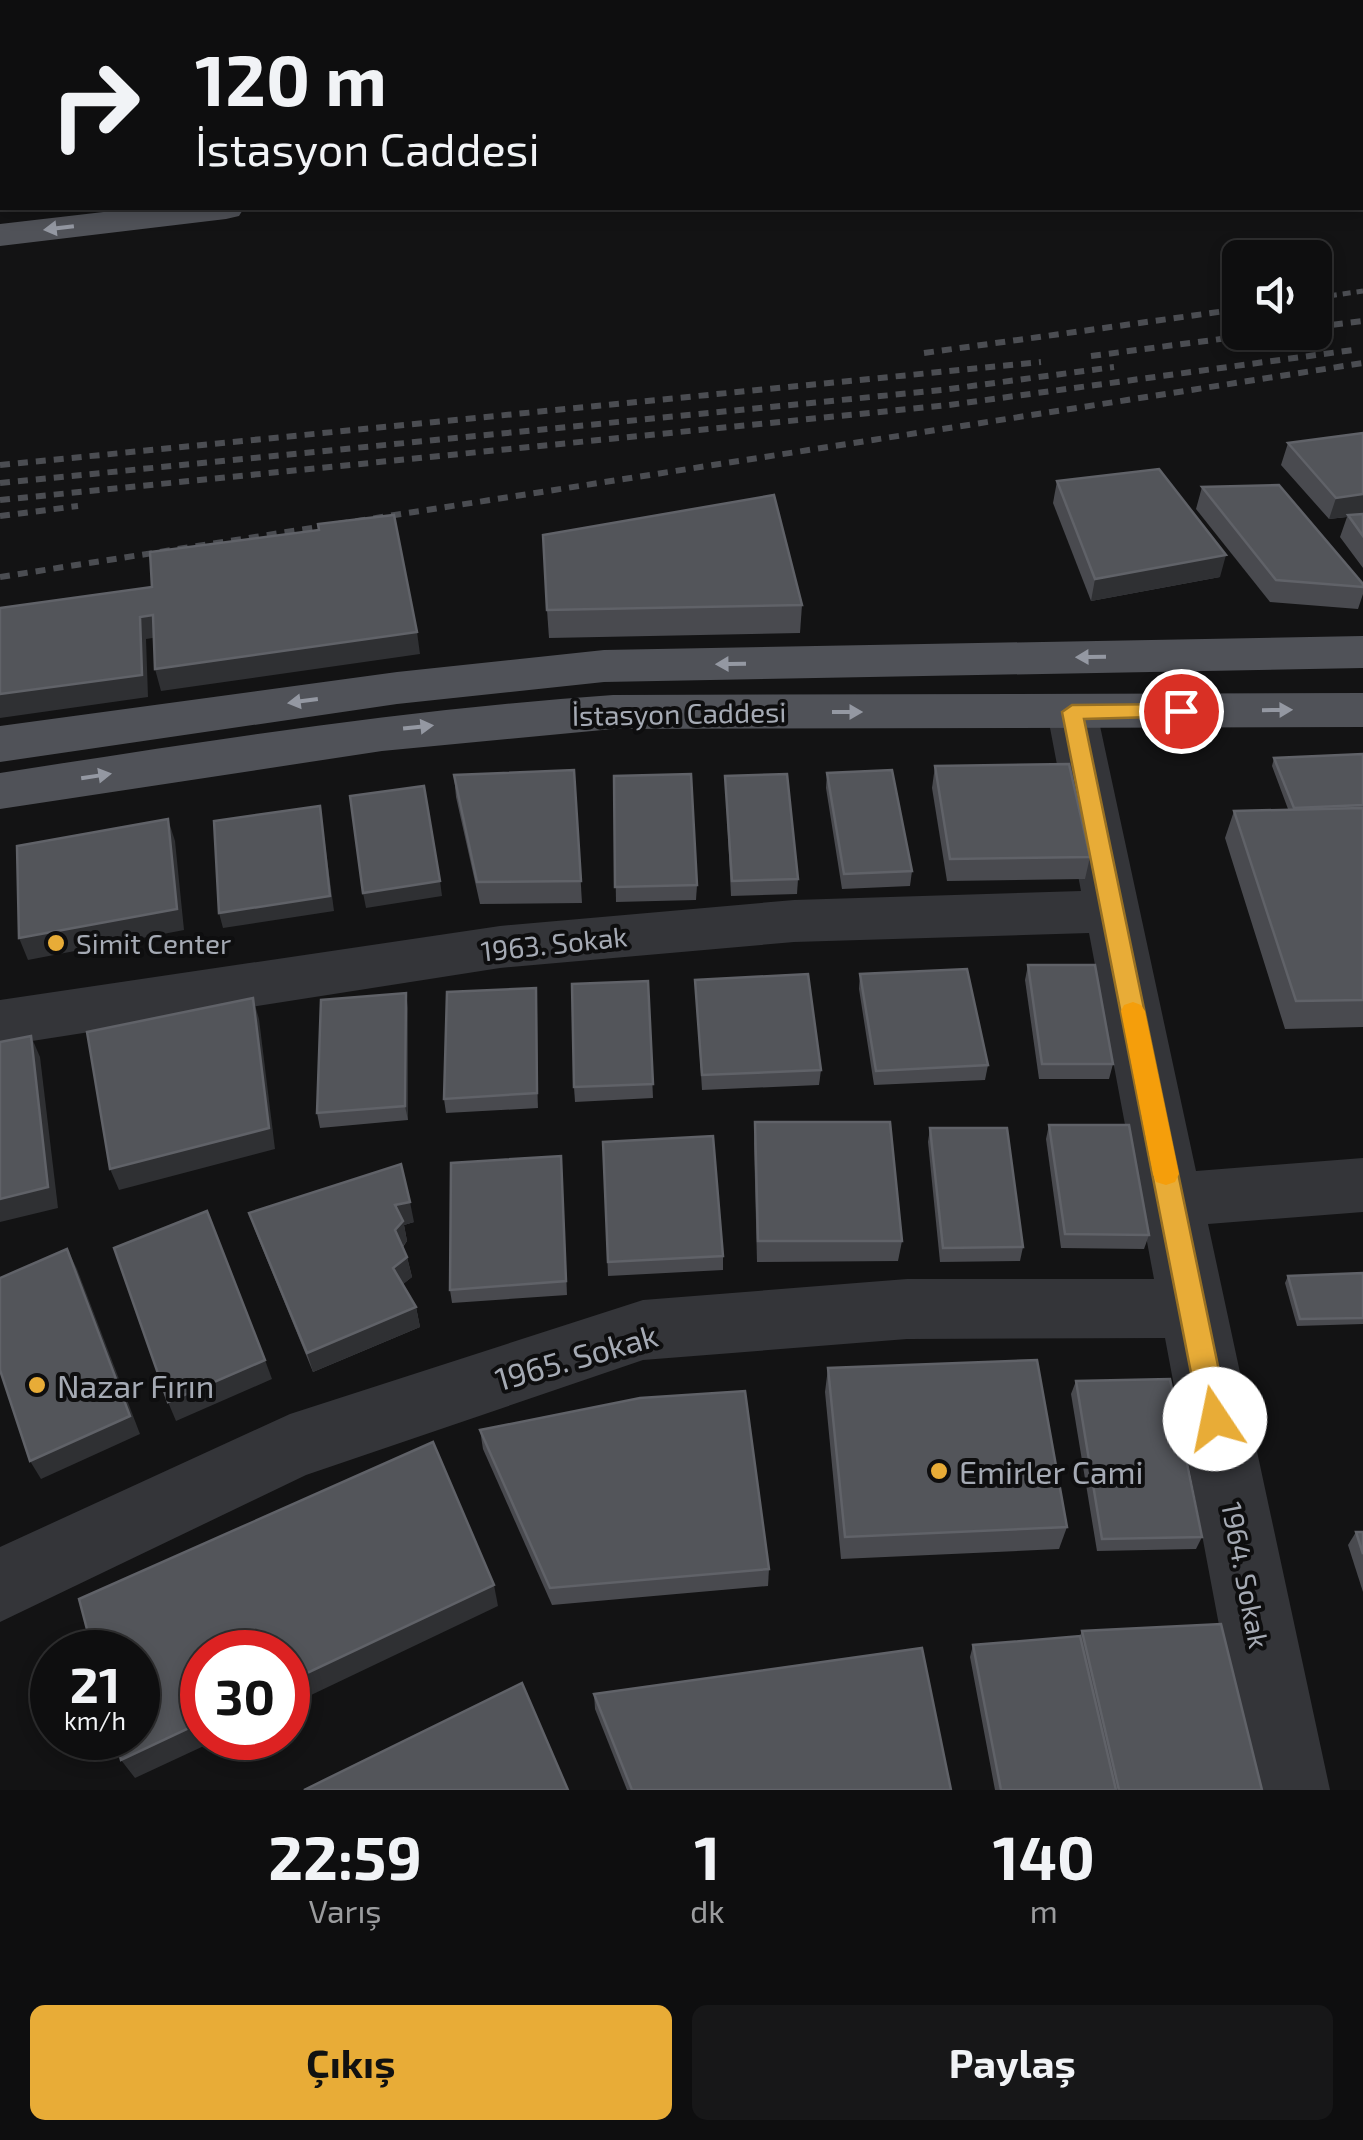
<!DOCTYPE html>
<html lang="tr">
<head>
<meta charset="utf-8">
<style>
	body { margin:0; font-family:"Exo 2",sans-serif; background:#171718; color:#f1f3f6; height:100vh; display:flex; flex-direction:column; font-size:38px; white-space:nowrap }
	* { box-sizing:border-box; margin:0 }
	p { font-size:32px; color:#9b9c9e }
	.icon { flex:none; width:55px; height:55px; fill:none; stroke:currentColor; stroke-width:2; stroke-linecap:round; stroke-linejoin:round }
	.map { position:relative; height:1790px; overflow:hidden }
	.panel { display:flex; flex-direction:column; background:#0e0e0f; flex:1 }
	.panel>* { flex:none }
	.hud { position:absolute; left:0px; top:0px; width:1365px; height:210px; box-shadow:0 5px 15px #0003,0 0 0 2px #2e2e2f; background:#0e0e0f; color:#f1f3f6; overflow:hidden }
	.buttons { position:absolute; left:1222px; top:240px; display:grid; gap:20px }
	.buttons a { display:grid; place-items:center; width:110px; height:110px; border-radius:15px; background:#0e0e0f; box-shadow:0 5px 15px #0003,0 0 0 2px #2e2e2f; font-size:50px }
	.speed { position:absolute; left:30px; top:1630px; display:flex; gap:20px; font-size:50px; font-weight:700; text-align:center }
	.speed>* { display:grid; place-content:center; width:130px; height:130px; border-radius:50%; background:#0e0e0f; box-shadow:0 5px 15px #0003,0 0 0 2px #2e2e2f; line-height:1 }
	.speed small { font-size:25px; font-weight:400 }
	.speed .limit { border:15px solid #d22; background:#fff; color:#111 }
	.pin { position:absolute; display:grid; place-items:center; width:85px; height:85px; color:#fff; margin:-42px; border:5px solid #fff; border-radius:50%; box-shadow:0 2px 10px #0007 }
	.me { position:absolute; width:110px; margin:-55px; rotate:349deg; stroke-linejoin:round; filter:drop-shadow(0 0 8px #0008) }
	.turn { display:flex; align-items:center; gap:35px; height:210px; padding:0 30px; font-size:45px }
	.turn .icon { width:130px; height:130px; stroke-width:2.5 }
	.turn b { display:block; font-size:70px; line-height:85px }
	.eta { display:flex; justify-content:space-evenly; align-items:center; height:170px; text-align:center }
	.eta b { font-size:60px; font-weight:700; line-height:70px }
	.primary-button { display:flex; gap:20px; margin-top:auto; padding:20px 30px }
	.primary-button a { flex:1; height:115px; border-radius:15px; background:#e8ac37; color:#111; font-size:40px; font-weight:700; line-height:115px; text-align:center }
	.primary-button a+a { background:#171718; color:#f1f3f6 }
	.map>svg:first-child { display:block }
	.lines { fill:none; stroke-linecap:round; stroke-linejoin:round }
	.minor { fill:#343539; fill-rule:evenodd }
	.major { fill:#505258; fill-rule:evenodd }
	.rail-far1 { stroke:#4b4d52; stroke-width:5; stroke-dasharray:8 6; stroke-linecap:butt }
	.rail { stroke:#4b4d52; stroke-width:6; stroke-dasharray:10 8; stroke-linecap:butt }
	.wall { fill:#494a4f }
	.shaded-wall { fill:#2f3033 }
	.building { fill:#53555a; stroke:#606268; stroke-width:2.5 }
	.oneway { fill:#9498a2 }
	.route { fill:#e8ac37; stroke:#977024; stroke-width:2.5 }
	.slow { fill:#f59e0b }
	.poi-dot { fill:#e8ac37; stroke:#0e0e0f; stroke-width:4 }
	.labels { text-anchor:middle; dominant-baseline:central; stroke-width:8; stroke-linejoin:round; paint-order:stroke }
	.street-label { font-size:28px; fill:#a5aab4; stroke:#0e0e0f }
	.poi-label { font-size:28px; fill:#a5aab4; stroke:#0e0e0f; text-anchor:start }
	.near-street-label { font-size:32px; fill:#a5aab4; stroke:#0e0e0f }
	.near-poi-label { font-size:32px; fill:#a5aab4; stroke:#0e0e0f; text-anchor:start }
</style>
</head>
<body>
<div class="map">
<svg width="1363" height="1790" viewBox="0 0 1363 1790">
	<rect width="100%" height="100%" fill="#131314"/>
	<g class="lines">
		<path class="minor" d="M1072,695L1090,700L1097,712L1196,1171L1363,1158V1212L1208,1224L1330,1790H1250L1165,1338L907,1339L643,1360L306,1475L0,1622V1547L290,1414L643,1300L907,1279H1154L1089,933L794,942L500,968L0,1046V1000L500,926L794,900L1081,891L1047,712L1054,700Z"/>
		<g class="major">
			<rect x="1362" y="83" width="1" height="20"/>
			<path d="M138,208H244L239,216L226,219L0,246V224Z"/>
			<path d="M1363,636V668L604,682L397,704L0,762V726L397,672L604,650Z"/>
			<path d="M1363,693V727L613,729L382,751L0,809V773C204,741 407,709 613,695Z"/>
		</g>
		<path class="rail-far1" d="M1315,298L1363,291"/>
		<g class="rail">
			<path d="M1315,327L1363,321"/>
			<path d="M924,353L1240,309"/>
			<path d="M1091,356L1274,332"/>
			<path d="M0,465L1041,362"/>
			<path d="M0,483L942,390L1114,367"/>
			<path d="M0,500L949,405L1353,350"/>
			<path d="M0,516L78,506"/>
			<path d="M0,577L1363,363"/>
		</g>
	</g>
	<g class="wall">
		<path d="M1363,433V568L1340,537L1347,517L1329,519L1281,465L1288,443Z"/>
		<path d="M1057,481L1220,577L1091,601L1053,503Z"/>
		<path d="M1202,487L1363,584V594L1358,609L1270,602L1196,509Z"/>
		<path d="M802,605L800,633L549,638L547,610Z"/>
		<path d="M1363,754V1027L1285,1029L1225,838L1234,811L1288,809L1272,766L1274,758Z"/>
		<path d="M935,766L1090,857L1085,879L947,881L932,788Z"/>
		<path d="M574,770L582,903L480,904L456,797L454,775Z"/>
		<path d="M827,773L912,871L910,886L842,889L826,788Z"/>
		<path d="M614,776L697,885L696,900L616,902Z"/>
		<path d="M725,776L798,879L797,894L731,896Z"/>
		<path d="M1028,965L1113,1064L1109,1079H1039L1025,980Z"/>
		<path d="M860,974L988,1065L985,1080L874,1085L859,989Z"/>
		<path d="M695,980L821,1070L819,1085L702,1090Z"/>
		<path d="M648,981L653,1098L575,1102L574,1087Z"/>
		<path d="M536,988L538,1108L446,1113L444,1099Z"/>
		<path d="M408,1008V1120L320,1128L317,1113Z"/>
		<path d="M755,1122L902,1241L898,1261L757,1262L754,1143Z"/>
		<path d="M1049,1125L1149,1235L1144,1249L1061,1248L1046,1139Z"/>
		<path d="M930,1128L1023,1247L1020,1261L940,1262L928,1142Z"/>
		<path d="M603,1142L723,1256V1270L608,1276Z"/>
		<path d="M562,1170L567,1295L452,1303L450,1290Z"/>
		<path d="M249,1213L414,1222L404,1225L407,1241L403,1247L407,1257L412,1277L403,1284L416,1307L420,1327L313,1372L256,1233Z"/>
		<path d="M1363,1273V1324L1297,1326L1285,1283L1288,1276Z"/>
		<path d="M828,1368L1067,1527L1059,1549L841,1559L825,1392Z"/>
		<path d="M1076,1381L1202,1537L1196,1549L1097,1551L1071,1394Z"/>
		<path d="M480,1430L769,1569L768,1586L552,1605L483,1449Z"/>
		<path d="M1356,1532H1363V1592L1348,1545Z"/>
		<path d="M1082,1631L1262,1790H995L970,1657L973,1645L1080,1636Z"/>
		<path d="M594,1694L951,1790H627L595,1709Z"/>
	</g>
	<g class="shaded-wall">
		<path d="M1363,494V515L1329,519L1336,498Z"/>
		<path d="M1226,555L1220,577L1091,601L1095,579Z"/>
		<path d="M153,615L159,637L146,639L148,697L0,718V694L140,617Z"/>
		<path d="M417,632L420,654L161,691L155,669Z"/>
		<path d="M320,806L334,911L223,928L219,913Z"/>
		<path d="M168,819L175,841L184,930L28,960L19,938Z"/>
		<path d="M440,881L442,896L366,908L363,893Z"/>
		<path d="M536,988L537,1003L538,1108L537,1093Z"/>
		<path d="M406,993L408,1008V1120L405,1106Z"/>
		<path d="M253,998L259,1019L275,1149L119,1190L110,1169Z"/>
		<path d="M31,1036L40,1057L58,1208L0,1222V1199Z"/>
		<path d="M410,1202L414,1222L404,1225L407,1241L399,1250L395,1230V1205Z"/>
		<path d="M67,1249L77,1269L140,1434L41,1479L30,1461Z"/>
		<path d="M407,1257L412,1277L398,1288L393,1268Z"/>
		<path d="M416,1307L420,1327L313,1372L307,1353Z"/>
		<path d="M265,1360L272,1379L176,1421L168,1402Z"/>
		<path d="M494,1585L498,1606L288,1706V1682Z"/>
		<path d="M202,1722V1738H221L135,1778L121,1760Z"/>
	</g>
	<g class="building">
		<path d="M1363,433V494L1336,498L1288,443Z"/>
		<path d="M1159,469L1226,555L1095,579L1057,481Z"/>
		<path d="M1279,485L1363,584V587L1276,580L1202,487Z"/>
		<path d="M774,495L802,605L547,610L543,535Z"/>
		<path d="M1363,514V536L1348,515Z"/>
		<path d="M394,515L417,632L155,669L153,615L140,617L142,675L0,694V608L152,587L150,552L319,530L318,524Z"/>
		<path d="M1363,754V805L1294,808L1274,758Z"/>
		<path d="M1069,764L1090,857L950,859L935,766Z"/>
		<path d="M574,770L581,881L477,882L454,775Z"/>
		<path d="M892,770L912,871L844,874L827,773Z"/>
		<path d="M691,774L697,885L615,887L614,776Z"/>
		<path d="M787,774L798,879L732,881L725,776Z"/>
		<path d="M424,786L440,881L363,893L350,796Z"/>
		<path d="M320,806L330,896L219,913L214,821Z"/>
		<path d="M1363,808V1000L1296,1001L1234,811Z"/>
		<path d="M168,819L177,909L19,938L17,846Z"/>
		<path d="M1028,965H1095L1113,1064H1042Z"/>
		<path d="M967,969L988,1065L876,1071L860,974Z"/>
		<path d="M808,974L821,1070L702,1075L695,980Z"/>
		<path d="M648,981L653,1084L574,1087L572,984Z"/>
		<path d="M536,988L537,1093L444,1099L447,992Z"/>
		<path d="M406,993L405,1106L317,1113L321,1000Z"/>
		<path d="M253,998L269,1128L110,1169L87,1032Z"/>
		<path d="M31,1036L48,1187L0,1199V1042Z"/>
		<path d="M755,1122H890L902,1241H758Z"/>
		<path d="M1049,1125H1129L1149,1235L1065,1234Z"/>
		<path d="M930,1128H1007L1023,1247L943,1248Z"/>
		<path d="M713,1136L723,1256L608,1262L603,1142Z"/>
		<path d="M561,1156L566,1281L450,1290L451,1163Z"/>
		<path d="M401,1164L410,1202L395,1205L403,1221L395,1230L407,1257L393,1268L416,1307L307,1353L249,1213Z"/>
		<path d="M207,1211L265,1360L168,1402L114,1248Z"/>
		<path d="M67,1249L130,1416L30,1461L0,1370V1278Z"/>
		<path d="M1363,1273V1318L1300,1319L1288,1276Z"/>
		<path d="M1037,1360L1067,1527L845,1537L828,1368Z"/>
		<path d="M1170,1379L1202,1537L1102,1539L1076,1381Z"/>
		<path d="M745,1391L769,1569L550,1588L480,1430L640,1398Z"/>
		<path d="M433,1442L494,1585L288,1682V1652H202V1722L121,1760L115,1738H138V1652H93L79,1599Z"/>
		<path d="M1356,1532H1363V1554Z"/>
		<path d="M1221,1624L1262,1790H1119L1082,1631Z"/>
		<path d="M1080,1636L1116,1790H1001L973,1645Z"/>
		<path d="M922,1648L951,1790H632L594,1694Z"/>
		<path d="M522,1683L568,1790H304Z"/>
	</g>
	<defs><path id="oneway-solid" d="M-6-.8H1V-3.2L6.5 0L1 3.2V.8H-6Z" transform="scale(2.5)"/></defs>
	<g class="oneway">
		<use href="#oneway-solid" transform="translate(59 228) rotate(173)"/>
		<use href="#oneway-solid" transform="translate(1091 657) rotate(179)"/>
		<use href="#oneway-solid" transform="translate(731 664) rotate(179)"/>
		<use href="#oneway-solid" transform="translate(303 701) rotate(172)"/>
		<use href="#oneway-solid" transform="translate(1277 710) rotate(-1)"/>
		<use href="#oneway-solid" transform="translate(847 712)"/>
		<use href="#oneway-solid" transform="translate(418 727) rotate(-6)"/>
		<use href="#oneway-solid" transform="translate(96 776) rotate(-9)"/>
	</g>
	<path class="route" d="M1181,704L1192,711L1189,716L1084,719L1229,1419L1225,1428L1215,1432L1205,1428L1200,1419L1062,712L1072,705Z"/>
	<path class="slow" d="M1133,1002L1141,1005L1145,1011L1179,1174L1175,1182L1166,1185L1156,1182L1153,1174L1121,1011L1124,1005Z"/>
	<g class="poi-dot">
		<circle cx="56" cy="943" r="10"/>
		<circle cx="37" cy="1385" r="10"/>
		<circle cx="939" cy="1471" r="10"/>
	</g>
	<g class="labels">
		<g class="street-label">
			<text transform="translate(679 713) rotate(-1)">İstasyon Caddesi</text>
			<text transform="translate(554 943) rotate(-6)">1963. Sokak</text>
			<text transform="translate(1246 1575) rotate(79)">1964. Sokak</text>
		</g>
		<g class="poi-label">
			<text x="76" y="943">Simit Center</text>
		</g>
		<g class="near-street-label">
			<text transform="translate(576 1356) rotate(-16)">1965. Sokak</text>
		</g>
		<g class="near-poi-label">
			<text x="57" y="1385">Nazar Fırın</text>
			<text x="959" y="1471">Emirler Cami</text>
		</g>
	</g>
</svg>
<div class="buttons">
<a><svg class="icon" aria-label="sound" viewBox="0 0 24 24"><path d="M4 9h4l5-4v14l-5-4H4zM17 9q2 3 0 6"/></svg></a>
</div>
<div class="speed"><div>21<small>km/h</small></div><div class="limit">30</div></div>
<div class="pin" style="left:1181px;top:711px;background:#d93025"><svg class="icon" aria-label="arrive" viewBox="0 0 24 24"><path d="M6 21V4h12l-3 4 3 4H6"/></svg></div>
<svg class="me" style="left:1215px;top:1419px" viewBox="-20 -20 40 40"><circle r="19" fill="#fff"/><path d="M0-13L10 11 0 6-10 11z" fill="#e8ac37"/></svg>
<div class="hud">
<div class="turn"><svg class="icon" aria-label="right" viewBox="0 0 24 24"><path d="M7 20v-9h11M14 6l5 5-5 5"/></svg><div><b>120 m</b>İstasyon Caddesi</div></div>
</div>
</div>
<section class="panel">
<div class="eta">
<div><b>22:59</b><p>Varış</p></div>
<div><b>1</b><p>dk</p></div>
<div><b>140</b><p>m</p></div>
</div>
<div class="primary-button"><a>Çıkış</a><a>Paylaş</a></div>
</section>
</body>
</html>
